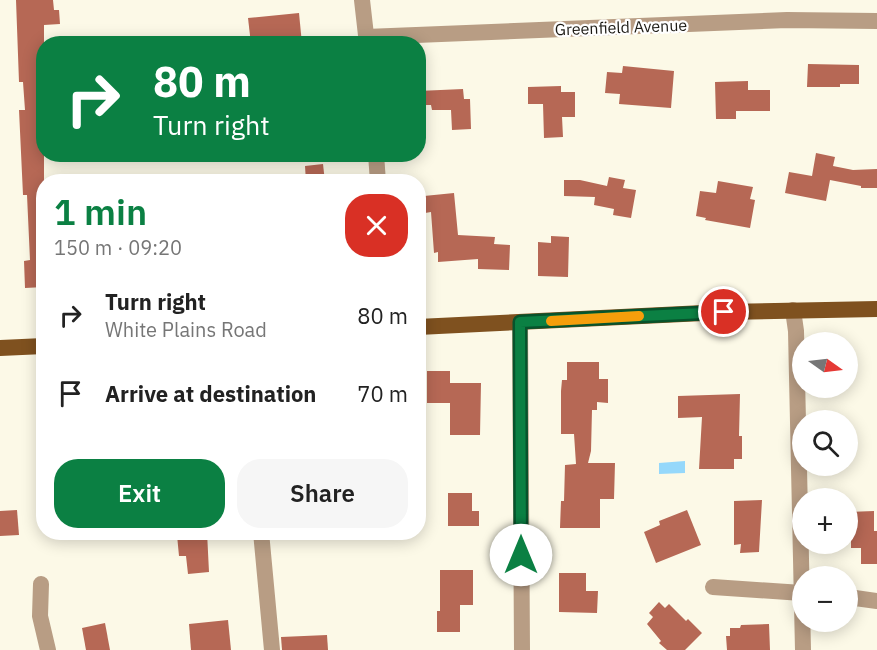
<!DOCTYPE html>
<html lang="en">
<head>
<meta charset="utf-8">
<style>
	body { margin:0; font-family:"IBM Plex Sans",sans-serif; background:#f6f6f6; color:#222; height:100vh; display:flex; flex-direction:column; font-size:22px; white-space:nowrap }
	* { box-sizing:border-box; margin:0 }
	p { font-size:20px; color:#767676 }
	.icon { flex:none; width:33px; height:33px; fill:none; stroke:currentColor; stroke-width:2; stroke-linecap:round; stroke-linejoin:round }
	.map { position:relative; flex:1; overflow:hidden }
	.details { position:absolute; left:36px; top:174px; width:390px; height:366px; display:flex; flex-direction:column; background:#fff; border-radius:24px; box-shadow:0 3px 15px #0003 }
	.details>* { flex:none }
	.guide { position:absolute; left:36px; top:36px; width:390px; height:126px; border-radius:24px; box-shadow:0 3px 15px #0003; background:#0b8043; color:#fff; overflow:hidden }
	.needle { width:39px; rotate:104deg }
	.tools { position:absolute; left:792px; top:332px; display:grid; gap:12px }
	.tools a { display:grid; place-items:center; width:66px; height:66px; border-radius:50%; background:#fff; box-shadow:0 3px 15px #0003; font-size:30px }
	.pin { position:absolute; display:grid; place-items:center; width:51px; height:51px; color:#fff; margin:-26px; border:3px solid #fff; border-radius:50%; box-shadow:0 2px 6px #0007 }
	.me { position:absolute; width:66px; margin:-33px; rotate:0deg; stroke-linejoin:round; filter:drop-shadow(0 0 4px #0008) }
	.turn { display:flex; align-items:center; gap:21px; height:126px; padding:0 18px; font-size:27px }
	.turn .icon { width:78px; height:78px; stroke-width:2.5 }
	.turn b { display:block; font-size:42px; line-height:51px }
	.round { display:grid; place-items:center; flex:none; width:63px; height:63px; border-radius:24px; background:#f6f6f6 }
	.head { display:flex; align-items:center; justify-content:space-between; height:102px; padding:0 18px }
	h1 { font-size:36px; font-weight:600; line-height:45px; color:#0b8043 }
	.action { display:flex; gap:12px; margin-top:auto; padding:12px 18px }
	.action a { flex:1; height:69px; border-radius:24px; background:#0b8043; color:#fff; font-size:24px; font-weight:600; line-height:69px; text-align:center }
	.action a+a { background:#f6f6f6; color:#222 }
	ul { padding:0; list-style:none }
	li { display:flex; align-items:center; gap:18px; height:78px; padding:0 18px }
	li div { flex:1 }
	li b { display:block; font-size:22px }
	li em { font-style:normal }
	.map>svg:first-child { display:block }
	.water { fill:#95d8fb }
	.building { fill:#b66855 }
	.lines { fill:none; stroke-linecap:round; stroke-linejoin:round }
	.minor { stroke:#b89d84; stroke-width:16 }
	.primary { stroke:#7f511f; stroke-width:16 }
	.route-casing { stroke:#07532c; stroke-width:15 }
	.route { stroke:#0b8043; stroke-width:10 }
	.slow { stroke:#f59e0b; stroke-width:10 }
	.labels { text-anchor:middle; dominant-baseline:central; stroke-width:4.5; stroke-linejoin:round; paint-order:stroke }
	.street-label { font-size:16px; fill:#1c1a14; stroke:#fff }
</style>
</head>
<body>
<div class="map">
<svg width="877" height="650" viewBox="0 0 877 650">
	<rect width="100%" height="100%" fill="#fcf9e7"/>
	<path class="water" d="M685,461V473L659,474V463Z"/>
	<g class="building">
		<path d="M16,0H53L54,10H59L60,24L44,25V287L25,288L24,261L30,260L27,195H23L19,110H25L23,82H19Z"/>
		<path d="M299,13L302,44H251L248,18Z"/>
		<path d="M808,64L859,65V84H840V87H807Z"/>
		<path d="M623,66L674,71L671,108L619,104L620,94L605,93L607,72L622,73Z"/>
		<path d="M748,81V90H770V111H736V119H716L715,82Z"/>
		<path d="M561,86V92H575V117H562L563,137L544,138L543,104H528V87Z"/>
		<path d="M463,89L464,99H470L471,129L452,130L451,110H432L431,105H418V91Z"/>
		<path d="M816,153L835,157L833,166L853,170L877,169V188H861V186L830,180L826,201L785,193L789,172L812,176Z"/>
		<path d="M323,164L325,182H306L305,166Z"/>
		<path d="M609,177L625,180L623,188L636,190L631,218L613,215L614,209L594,205L595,197L564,196V180H580L607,186Z"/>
		<path d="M718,181L753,187L750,199L755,200L750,228L705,220L706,218L696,216L700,191L716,193Z"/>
		<path d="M454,193L458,235L495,237L494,244L510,245L509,270L478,269V259L438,262V252L434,253L431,212L425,213L424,196Z"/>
		<path d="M551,236L569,237L568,277L538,276V242L551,243Z"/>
		<path d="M567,362H599V379H608V403L597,402V410H592L591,451L588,463H615L614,499H600V528H560L561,501H564L565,465L576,464L574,434H561V391L562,380H567Z"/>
		<path d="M427,371H450V383H481L480,435H450V403H427Z"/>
		<path d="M740,394L739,436H742V459H734V469H699L702,417L678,418V396Z"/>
		<path d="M448,493H472V511H479V526H448Z"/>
		<path d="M762,500L759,552L740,553L741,544L734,545V501Z"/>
		<path d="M17,510L19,535L0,536V511Z"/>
		<path d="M687,510L701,545L656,563L644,532L660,525L659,521Z"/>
		<path d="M874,511V531H877V564H861V548H851V526H848V512Z"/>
		<path d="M186,532H207L209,572L188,574L186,556H179L177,535L186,534Z"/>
		<path d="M440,570H473V605H460V632H437V611H440Z"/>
		<path d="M559,573H586V591H598L597,613L559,612Z"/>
		<path d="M659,602L665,608L669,604L686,621L688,619L702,633L685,650H667L659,643L661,641L647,624L653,617L649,613Z"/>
		<path d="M228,620L231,650H191L189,624Z"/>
		<path d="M105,623L110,650H86L82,628Z"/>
		<path d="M769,624L770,650H727L726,636H730V628H740L741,625Z"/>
		<path d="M327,635L328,650H282L281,637Z"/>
	</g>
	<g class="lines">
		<g class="minor">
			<path d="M362,0L367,44"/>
			<path d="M366,37L787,20L877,21"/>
			<path d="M376,154L378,182"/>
			<path d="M793,310L796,331L803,650"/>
			<path d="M520,322L522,650"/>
			<path d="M261,532L272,650"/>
			<path d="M41,584L40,616L48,650"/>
			<path d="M713,587L802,593"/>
			<path d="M848,597L877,601"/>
		</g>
		<g class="primary">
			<path d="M418,327L724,312L877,309"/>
			<path d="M0,348L44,346"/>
		</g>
	</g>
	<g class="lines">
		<g class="route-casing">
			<path id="route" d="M521,555L520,322L724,312"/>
		</g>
		<use href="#route" class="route"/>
		<path class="slow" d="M551,321L639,316"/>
	</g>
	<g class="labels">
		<g class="street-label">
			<text transform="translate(621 27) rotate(-2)">Greenfield Avenue</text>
		</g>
	</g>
</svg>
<div class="tools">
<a><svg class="needle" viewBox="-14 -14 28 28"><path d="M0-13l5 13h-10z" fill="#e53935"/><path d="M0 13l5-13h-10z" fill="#767676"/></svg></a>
<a><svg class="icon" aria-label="search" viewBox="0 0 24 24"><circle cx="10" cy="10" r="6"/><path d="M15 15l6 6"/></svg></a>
<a>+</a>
<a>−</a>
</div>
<div class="pin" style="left:724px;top:312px;background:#d93025"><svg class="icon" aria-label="arrive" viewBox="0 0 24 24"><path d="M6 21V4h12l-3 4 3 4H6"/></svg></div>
<svg class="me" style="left:521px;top:555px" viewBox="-20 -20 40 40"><circle r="19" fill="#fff"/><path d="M0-13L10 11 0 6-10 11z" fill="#0b8043"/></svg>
<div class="guide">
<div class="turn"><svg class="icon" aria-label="right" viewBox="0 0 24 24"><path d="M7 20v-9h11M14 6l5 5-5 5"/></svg><div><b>80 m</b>Turn right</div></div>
</div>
<section class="details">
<div class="head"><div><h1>1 min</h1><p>150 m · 09:20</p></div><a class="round" style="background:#d93025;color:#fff"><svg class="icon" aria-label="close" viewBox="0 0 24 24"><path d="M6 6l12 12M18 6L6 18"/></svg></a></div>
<ul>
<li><svg class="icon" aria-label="right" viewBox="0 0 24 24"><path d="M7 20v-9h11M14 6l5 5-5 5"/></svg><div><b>Turn right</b><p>White Plains Road</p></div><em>80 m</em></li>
<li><svg class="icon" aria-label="arrive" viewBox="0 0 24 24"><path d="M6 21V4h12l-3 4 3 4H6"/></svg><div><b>Arrive at destination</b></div><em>70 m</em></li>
</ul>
<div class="action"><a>Exit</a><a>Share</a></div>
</section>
</div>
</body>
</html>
